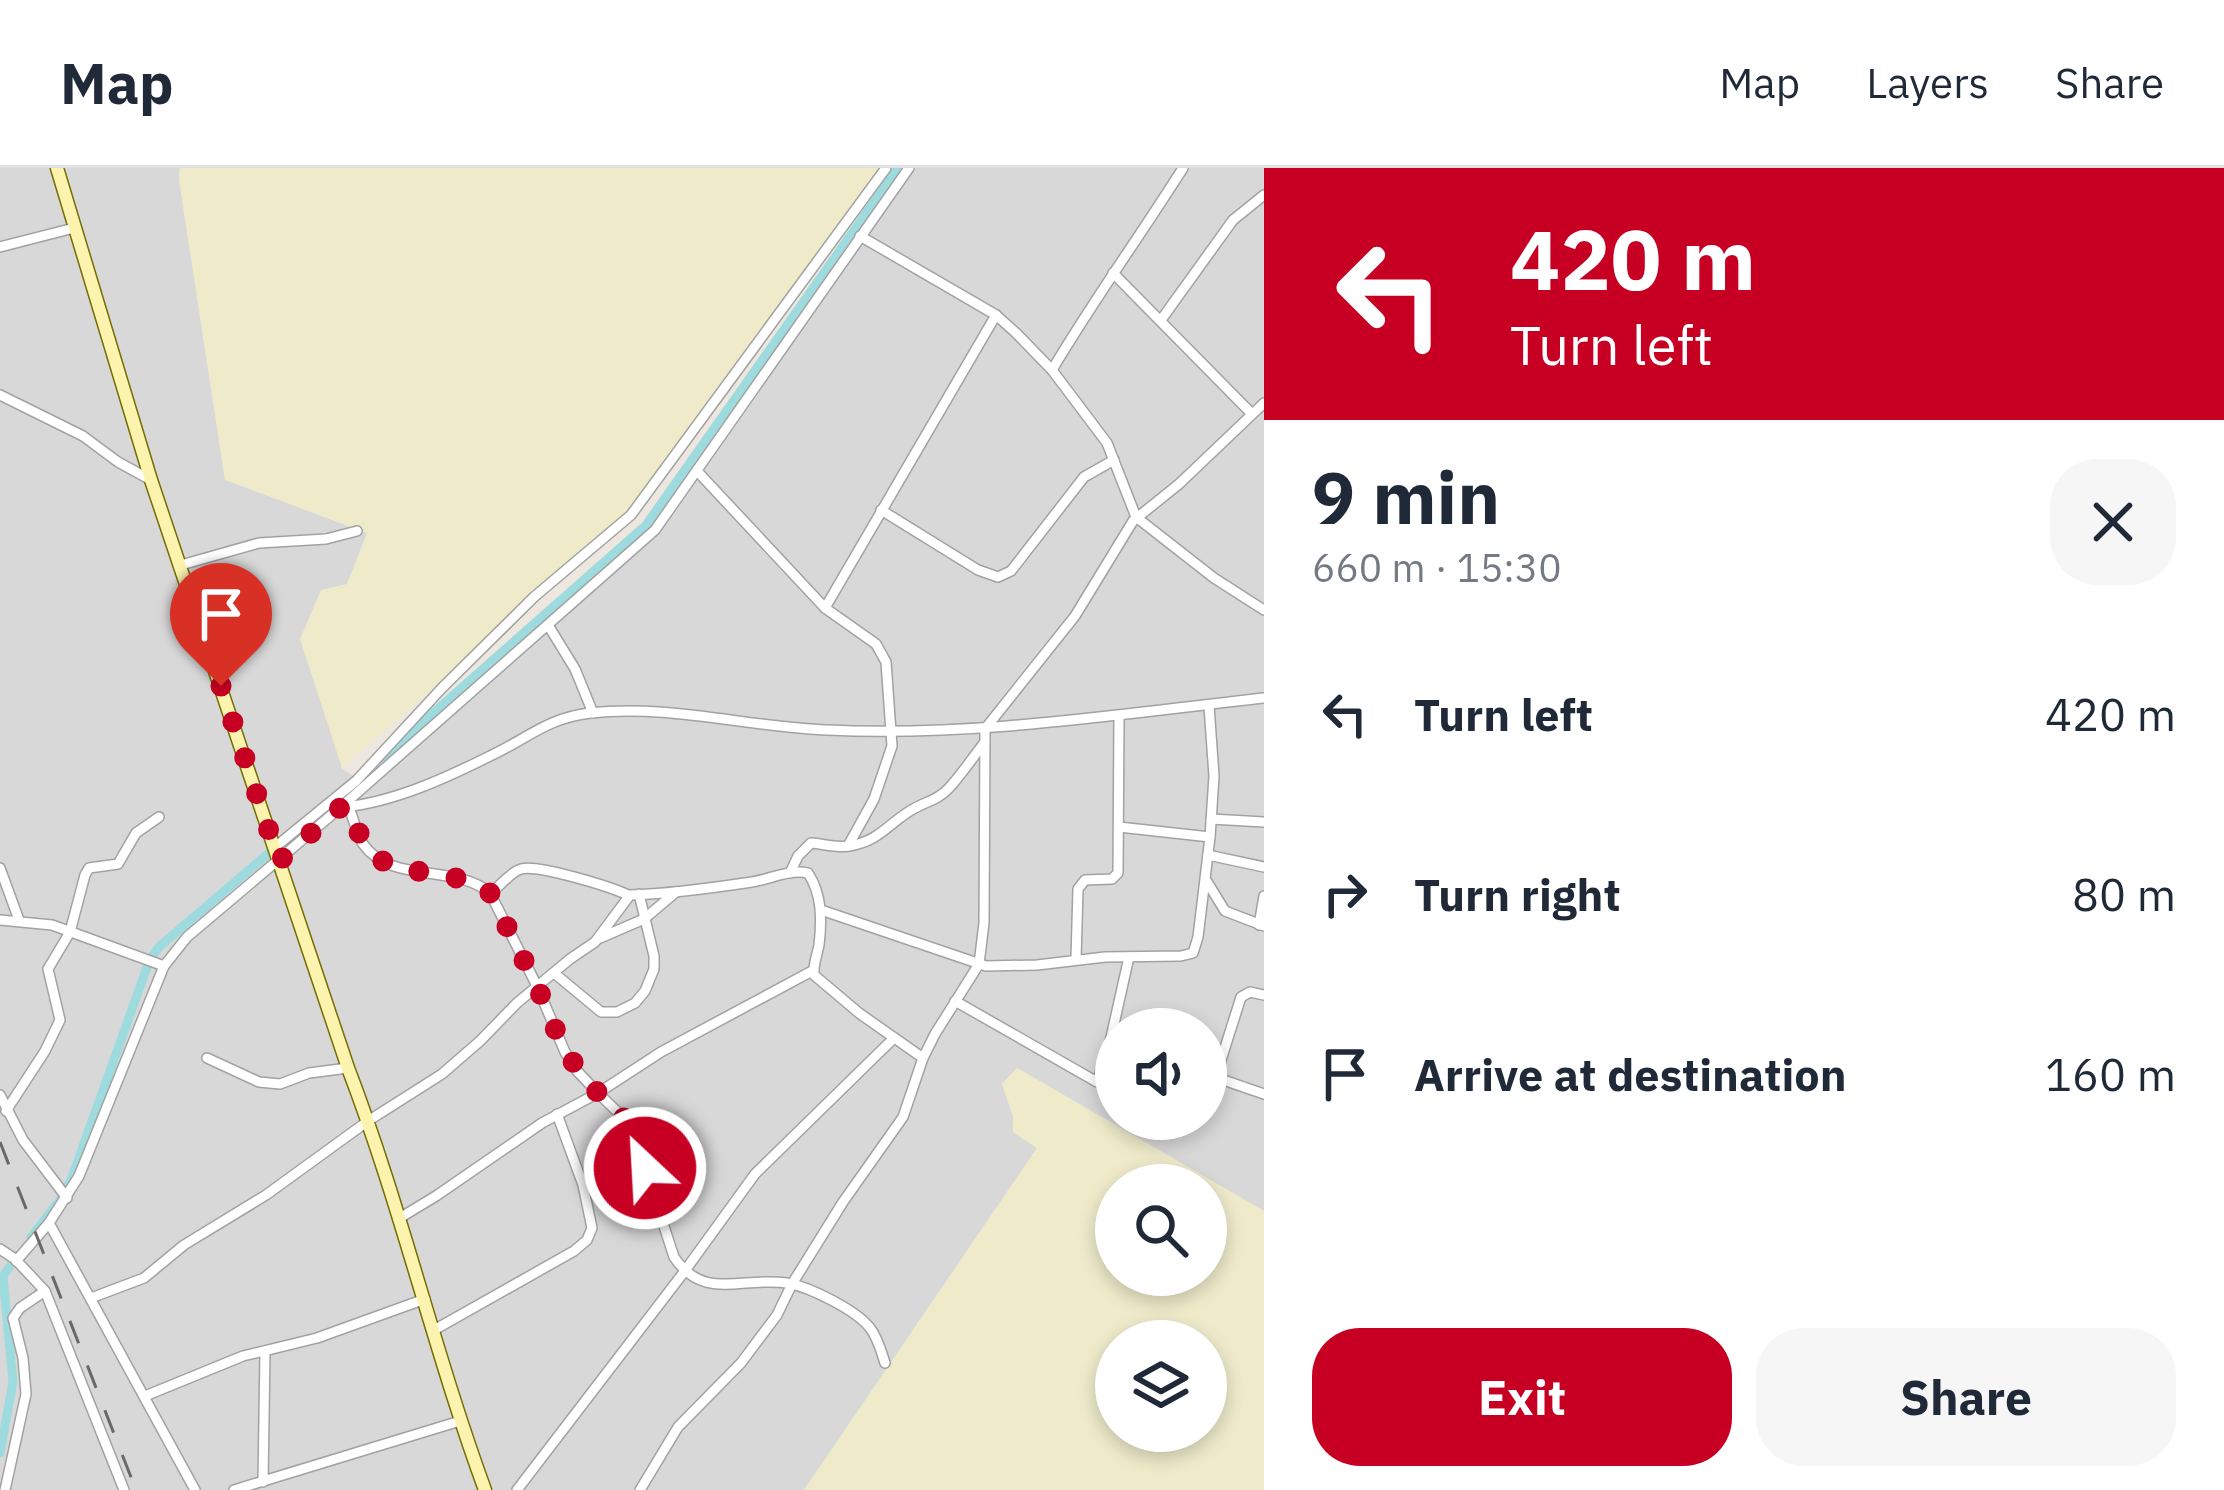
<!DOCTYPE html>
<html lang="en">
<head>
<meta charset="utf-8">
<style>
	body { margin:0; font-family:"IBM Plex Sans",sans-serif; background:#f6f6f7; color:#1f2937; height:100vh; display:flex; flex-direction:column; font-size:45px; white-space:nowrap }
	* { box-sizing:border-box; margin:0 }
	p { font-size:39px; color:#747a83 }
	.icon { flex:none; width:66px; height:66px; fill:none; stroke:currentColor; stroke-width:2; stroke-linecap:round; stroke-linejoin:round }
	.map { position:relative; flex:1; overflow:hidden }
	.drawer { display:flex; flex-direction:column; background:#fff; width:960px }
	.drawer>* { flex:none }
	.banner { background:#c70023; color:#fff; overflow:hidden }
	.tools { position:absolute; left:1095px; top:840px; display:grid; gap:24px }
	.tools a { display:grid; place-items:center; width:132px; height:132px; border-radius:50%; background:#fff; box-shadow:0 6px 18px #0003; font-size:60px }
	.pin { position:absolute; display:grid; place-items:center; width:102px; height:102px; color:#fff; margin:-123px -51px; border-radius:50% 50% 50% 0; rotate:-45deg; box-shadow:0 0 12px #0007 }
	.pin .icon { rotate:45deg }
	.me { position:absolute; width:132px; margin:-66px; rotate:335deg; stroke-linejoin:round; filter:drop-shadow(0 0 9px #0008) }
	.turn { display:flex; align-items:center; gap:42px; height:252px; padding:0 48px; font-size:54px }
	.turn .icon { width:156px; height:156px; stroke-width:2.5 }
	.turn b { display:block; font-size:84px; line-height:102px }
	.round { display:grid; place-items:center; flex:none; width:126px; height:126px; border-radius:48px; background:#f6f6f7 }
	.overview { display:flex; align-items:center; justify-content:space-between; height:204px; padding:0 48px }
	h1 { font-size:72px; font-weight:700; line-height:90px }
	.action { display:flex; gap:24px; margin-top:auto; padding:24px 48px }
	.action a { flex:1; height:138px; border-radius:48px; background:#c70023; color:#fff; font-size:48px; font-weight:700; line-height:138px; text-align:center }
	.action a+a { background:#f6f6f7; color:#1f2937 }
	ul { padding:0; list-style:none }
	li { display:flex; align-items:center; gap:36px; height:180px; padding:0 48px }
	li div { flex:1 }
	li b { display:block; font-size:45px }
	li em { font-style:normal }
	header { display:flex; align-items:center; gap:72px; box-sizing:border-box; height:168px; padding:0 60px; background:#fff; border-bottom:3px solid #e0e1e3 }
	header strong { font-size:57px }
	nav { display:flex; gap:66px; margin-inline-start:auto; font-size:42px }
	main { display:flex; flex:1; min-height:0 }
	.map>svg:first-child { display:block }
	.residential { fill:#d9d8d8; fill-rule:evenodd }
	.farmland { fill:#eeeaca; fill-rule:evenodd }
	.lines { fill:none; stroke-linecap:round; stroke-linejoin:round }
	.canal { stroke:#9edbde; stroke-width:9 }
	.street-casing { stroke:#a2a2a2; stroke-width:12 }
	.secondary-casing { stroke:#756d00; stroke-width:15 }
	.street { stroke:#fff; stroke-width:9 }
	.secondary { stroke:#fcf3af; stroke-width:12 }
	.rail { stroke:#696969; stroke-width:3; stroke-dasharray:24 24; stroke-linecap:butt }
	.route { stroke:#c70023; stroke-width:21; stroke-dasharray:0 37.8 }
</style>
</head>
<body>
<header>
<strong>Map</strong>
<nav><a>Map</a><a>Layers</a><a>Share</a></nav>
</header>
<main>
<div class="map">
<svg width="1264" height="1322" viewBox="0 0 1264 1322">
	<rect width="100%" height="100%" fill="#eee7e0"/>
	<path class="residential" d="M0,0H180L179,11L225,311L367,365L347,417L341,600L367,616L660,366L916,0H1264V1043L1017,900L1002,916L1013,948V964L1037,980L804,1322H0ZM1116,861H1206V951H1116Z"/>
	<g class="farmland">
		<path d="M180,0H880L627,344L531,425L438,516L342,600L300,471L321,422L347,416L367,365L225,312L179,11Z"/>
		<path d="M1017,900L1264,1043V1322H804L1037,980L1013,964V948L1002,916ZM1116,1017H1206V1107H1116ZM1116,1173H1206V1263H1116Z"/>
	</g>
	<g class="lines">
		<g class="canal">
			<path d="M382,590L646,357L898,0"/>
			<path d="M31,1069L59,1033L71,1012L150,791L159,779L277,678"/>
			<path d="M0,1285L13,1214L3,1108L18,1087"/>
		</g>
		<g class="street-casing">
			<g id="street">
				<path d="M860,68L996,147L1016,165L1052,202L1107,275L1136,349L1214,410L1264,442"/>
				<path d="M0,79L74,60"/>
				<path d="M1113,105L1251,245"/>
				<path d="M1161,152L1233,52L1264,27"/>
				<path d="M1052,202C1093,133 1140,68 1183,0"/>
				<path d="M0,227L83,268L118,294L151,312"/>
				<path d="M697,303L825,440L876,476L886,494L892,578L874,631L848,678"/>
				<path d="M881,342L978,402L998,409L1011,403L1084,309L1114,292"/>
				<path d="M181,397L259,375L326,371L357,363"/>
				<path d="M825,440L996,147"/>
				<path d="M548,457L575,501L593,545"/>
				<path d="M344,639C394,634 446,610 490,588C527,571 547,550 590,545C668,536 748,559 827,562C974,569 1119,546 1264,530"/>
				<path d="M349,639C353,650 357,666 363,676C392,717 455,695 490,725L537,818L565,884L577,903L598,925L631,957L674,1089C704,1134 742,1108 787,1115C810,1119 856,1142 870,1160C878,1170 881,1183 885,1195"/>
				<path d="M1211,651L1264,654"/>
				<path d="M1119,659L1210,669"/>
				<path d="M274,680L356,613L442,520L534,429L631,347L886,0"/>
				<path d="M1208,687L1264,699"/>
				<path d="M0,700L19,752"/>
				<path d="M790,705L798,688L811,675C824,676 836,680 849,678C881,673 890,653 915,640C928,633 939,631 949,620C962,606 973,589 985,574"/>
				<path d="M1206,712L1225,743L1264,758"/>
				<path d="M490,725C500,719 510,704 521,701C538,696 611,719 628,727"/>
				<path d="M821,742L986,798L1037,797L1105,789L1181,788L1193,785L1198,769L1210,669L1214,608L1209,538"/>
				<path d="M0,752L52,757L164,798"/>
				<path d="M1259,757L1264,728"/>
				<path d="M600,770L644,751L676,724"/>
				<path d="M1076,791L1078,721L1085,712L1112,711L1118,705L1119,548"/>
				<path d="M554,805L601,844H617L635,835L645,823L654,801V788L639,726"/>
				<path d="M955,833L1097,914L1108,883L1129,789"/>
				<path d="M207,890L259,914L280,916L309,905L348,900"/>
				<path d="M1206,906L1264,926"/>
				<path d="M1216,908L1241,829L1250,824L1264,827"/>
				<path d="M0,927L23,972L67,1030"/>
				<path d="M6,943L45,883L60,852L48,801L70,764L85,707L89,700L118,696L136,665L159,649"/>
				<path d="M398,1051L436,1028L542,955L598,925L661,884L812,803"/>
				<path d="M49,1055L195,1322"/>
				<path d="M0,1081L15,1091L45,1123L124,1322"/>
				<path d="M16,1093L49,1055L79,1008L164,798L187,769L341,639L655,362L909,0"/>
				<path d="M91,1130L144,1110L184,1077L266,1027L368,953L442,906L480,873L517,835L570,791L595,774L630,727C670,726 712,720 752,714C771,711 789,701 808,705C822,726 822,752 819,777C817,788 813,796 814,807L859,845L923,890"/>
				<path d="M434,1162L574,1083L587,1072L592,1060L583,1017L557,946"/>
				<path d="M145,1228L243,1188L317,1170L425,1131"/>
				<path d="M263,1314L265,1183"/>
				<path d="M5,1322L26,1226L23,1190L13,1150L20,1140L45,1123"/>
				<path d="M234,1322L460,1253"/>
				<path d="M517,1322L684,1104L755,1006L894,870"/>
				<path d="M640,1322L678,1259L741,1195L777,1147L792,1116L843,1034L903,949L923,890L935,866L979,796L984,755L985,561L1075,448L1133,353L1179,316L1264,235"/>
			</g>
		</g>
		<g class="secondary-casing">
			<path id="secondary" d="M57,0L151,312L348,900C401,1038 434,1183 485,1322"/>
		</g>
		<use href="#street" class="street"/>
		<use href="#secondary" class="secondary"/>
		<path class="rail" d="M0,974L136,1322"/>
	</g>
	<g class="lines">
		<path class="route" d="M221,518L279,693L341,639H349L363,675L379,691L394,699L462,711L482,718L490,725L537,818L565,884L598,925L631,957L645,1000"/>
	</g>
</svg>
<div class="tools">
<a><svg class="icon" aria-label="sound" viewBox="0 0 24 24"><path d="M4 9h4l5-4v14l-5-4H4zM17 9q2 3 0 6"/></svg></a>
<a><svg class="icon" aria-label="search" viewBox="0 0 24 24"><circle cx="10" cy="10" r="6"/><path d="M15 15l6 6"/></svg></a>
<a><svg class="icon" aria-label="layers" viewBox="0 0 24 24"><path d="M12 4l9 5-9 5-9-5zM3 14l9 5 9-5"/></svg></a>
</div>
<div class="pin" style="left:221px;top:518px;background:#d93025"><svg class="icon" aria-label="arrive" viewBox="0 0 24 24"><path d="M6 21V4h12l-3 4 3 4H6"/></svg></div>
<svg class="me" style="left:645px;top:1000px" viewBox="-20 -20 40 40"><circle r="17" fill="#c70023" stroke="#fff" stroke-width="3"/><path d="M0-11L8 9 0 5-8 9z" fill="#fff"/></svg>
</div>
<section class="drawer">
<div class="banner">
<div class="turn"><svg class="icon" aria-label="left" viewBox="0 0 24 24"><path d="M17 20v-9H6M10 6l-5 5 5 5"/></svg><div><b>420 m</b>Turn left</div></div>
</div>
<div class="overview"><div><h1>9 min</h1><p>660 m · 15:30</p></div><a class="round"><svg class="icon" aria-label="close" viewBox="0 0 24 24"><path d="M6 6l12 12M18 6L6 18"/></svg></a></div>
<ul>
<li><svg class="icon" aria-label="left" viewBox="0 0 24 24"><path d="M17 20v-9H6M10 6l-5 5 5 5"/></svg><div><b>Turn left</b></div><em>420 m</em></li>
<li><svg class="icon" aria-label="right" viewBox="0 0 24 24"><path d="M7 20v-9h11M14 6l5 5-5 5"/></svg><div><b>Turn right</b></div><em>80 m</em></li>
<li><svg class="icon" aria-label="arrive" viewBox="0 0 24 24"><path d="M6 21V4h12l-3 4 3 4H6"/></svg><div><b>Arrive at destination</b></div><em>160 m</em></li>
</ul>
<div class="action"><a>Exit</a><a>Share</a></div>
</section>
</main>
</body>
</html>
